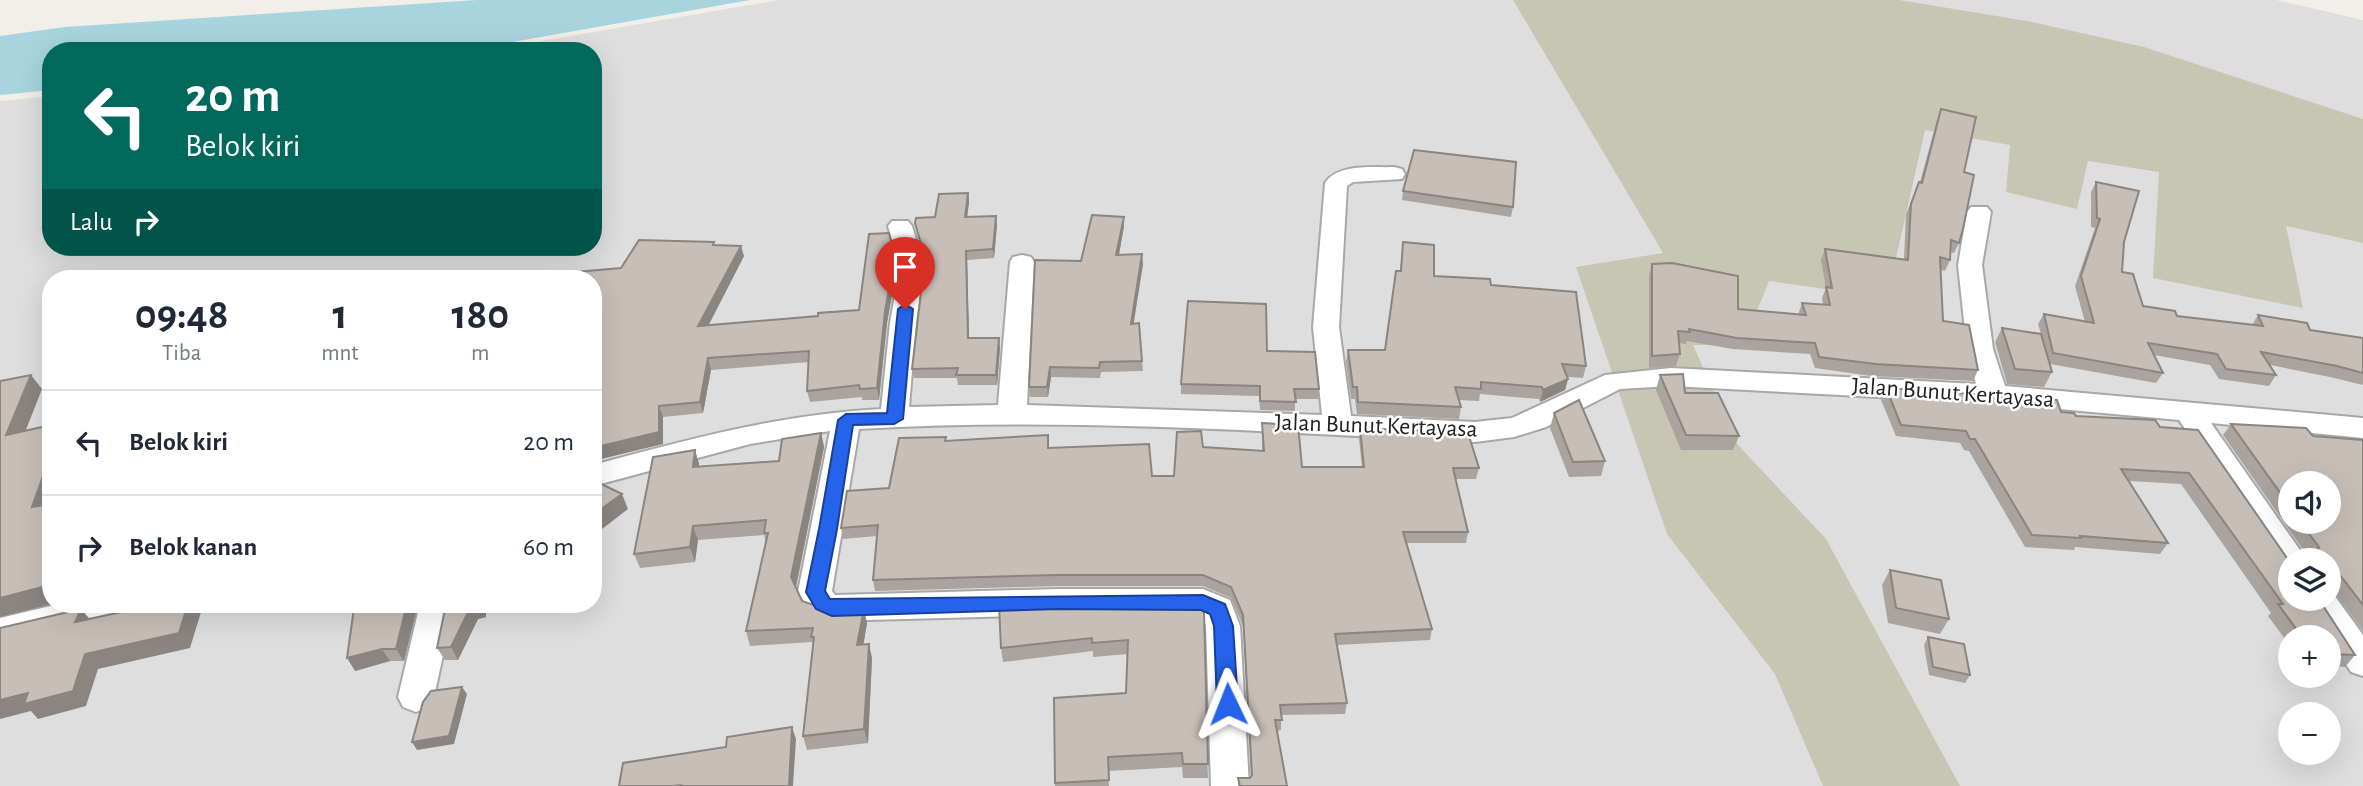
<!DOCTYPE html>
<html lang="id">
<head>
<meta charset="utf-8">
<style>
	body { margin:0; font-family:"Alegreya Sans",sans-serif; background:#f2f2f3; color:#1f2937; height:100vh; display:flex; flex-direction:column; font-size:26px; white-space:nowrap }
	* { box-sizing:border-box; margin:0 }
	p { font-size:23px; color:#747a83 }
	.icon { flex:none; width:38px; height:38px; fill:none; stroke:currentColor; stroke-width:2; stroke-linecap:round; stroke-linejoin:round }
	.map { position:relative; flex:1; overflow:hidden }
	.panel { position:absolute; left:42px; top:270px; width:560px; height:343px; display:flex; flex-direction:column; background:#fff; border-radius:28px; box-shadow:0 7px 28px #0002 }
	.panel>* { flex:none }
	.banner { position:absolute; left:42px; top:42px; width:560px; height:214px; border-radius:28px; box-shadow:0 7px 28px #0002; background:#00695c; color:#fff; overflow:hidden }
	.fabs { position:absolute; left:2278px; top:471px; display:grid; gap:14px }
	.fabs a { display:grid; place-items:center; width:63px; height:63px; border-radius:50%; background:#fff; box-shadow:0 7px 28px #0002; font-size:35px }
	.pin { position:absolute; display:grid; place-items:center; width:60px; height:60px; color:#fff; margin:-72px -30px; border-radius:50% 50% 50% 0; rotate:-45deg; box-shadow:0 0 7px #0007 }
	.pin .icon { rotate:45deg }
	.me { position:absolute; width:77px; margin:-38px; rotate:358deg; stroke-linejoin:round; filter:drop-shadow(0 0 5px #0008) }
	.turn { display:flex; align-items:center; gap:24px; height:147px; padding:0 28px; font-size:32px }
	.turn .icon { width:91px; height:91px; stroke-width:2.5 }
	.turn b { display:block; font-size:49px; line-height:60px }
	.then { display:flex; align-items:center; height:66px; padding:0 28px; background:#0003; gap:14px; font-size:26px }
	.eta { display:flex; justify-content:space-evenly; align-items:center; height:119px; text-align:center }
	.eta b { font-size:42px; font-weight:600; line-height:49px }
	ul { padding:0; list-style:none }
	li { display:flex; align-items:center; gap:21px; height:105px; padding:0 28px; border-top:2px solid #e0e1e3 }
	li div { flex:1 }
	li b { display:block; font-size:26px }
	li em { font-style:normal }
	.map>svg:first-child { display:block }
	.residential { fill:#dfdede; fill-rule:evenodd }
	.construction { fill:#c7c6b3 }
	.water { fill:#a8d4e0 }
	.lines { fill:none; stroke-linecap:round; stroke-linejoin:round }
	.street-casing { stroke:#a8a8a8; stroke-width:4 }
	.street { fill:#fff; fill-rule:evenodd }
	.wall { fill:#aba39d; fill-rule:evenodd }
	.shaded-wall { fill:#8b8580 }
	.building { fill:#c7beb7; stroke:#8b8580; stroke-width:2 }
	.route { fill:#2563eb; stroke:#184099; stroke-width:2 }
	.labels { text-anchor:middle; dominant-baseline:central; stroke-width:5; stroke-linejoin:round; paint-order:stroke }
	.street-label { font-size:24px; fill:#212121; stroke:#fff }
</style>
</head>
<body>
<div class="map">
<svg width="2363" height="786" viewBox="0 0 2363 786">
	<rect width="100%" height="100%" fill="#f2eee8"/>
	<path class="residential" d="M779,0H2276L2363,20V786H0V101L51,96V247H593V51H484ZM51,278H593V604H51ZM2291,483H2329V522H2291ZM2291,560H2329V598H2291ZM2291,637H2329V676H2291ZM2291,714H2329V752H2291Z"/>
	<path class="construction" d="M1513,0H1899L2027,21L2144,47L2363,119V243L2286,226L2303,308L2153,278L2159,172L2088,161L2077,209L2006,192L2010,145L1925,130L1887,298L1769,281L1743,345H1693L1738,445L1826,539L1960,786H1823L1775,674L1667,534L1576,267L1663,253Z"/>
	<path class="water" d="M477,0H750L506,43L435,51H51V90L0,95V36L65,27Z"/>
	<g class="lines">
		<g class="street-casing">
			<g id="street">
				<path d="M1394,167L1402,169L1405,174L1402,179L1353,182L1347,186L1339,327L1351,416L1475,422L1512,418L1605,375L1671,368L1976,384L1967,349L1958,265L1967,212L1971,207H1987L1991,212L1982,265L1993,349L2005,386L2363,418V438L2211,423L2307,560H2291V572L2280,568L2179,420L1993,403L1671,386L1620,389L1546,427L1514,437L1475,442C1270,432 1064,417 859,429L832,591L835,595L1058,589H1203L1230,600L1240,626L1249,786H1211L1206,626L1203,617L1199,615H1058L832,621L811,613L798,592L830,431L750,444L593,486V465C689,439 782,414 881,409L890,323L900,267L888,226L892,221H908L912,226L924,267L916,323L909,407L998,405L1010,262L1013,257L1022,255L1031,257L1034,262L1027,405L1322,415L1313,327L1325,183C1338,163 1373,168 1394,167Z"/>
				<path d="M2329,588L2363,635V676L2351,672L2303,598H2329Z"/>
				<path d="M59,604H129L124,613L112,617L0,644V618Z"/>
				<path d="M420,604H454L434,697L429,707L416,712L403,707L398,697Z"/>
			</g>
		</g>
		<use href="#street" class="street"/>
	</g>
	<g class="wall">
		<path d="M1941,109L1964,172L1959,243L1954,253L1950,252V260L1945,271L1941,270L1943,321L1978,370L1973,381L1871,376L1815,368L1810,354L1733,349L1687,341L1686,344L1679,343L1680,354L1676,366L1649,368V275L1652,264L1738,309L1798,315L1802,303L1823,305L1822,298L1826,288L1821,260L1825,249L1904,259L1906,214L1919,182H1920L1937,120Z"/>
		<path d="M2096,182L2124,242L2122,272L2143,306L2177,316L2252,325L2258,315L2310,330L2363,338V385L2330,377L2270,365L2276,375L2269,386L2219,379L2210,365L2154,355L2163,373L2156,383L2050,364L2052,372L2044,387L2007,384L1995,342L2002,328L2041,334L2038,324L2044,314L2085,322L2075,286L2095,228L2091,227V192Z"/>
		<path d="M1403,191L1513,207L1511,217L1402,200Z"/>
		<path d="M968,193L969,202L967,217L997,225L994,258L967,260L969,338L1000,348L997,385H958L957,378H914L912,369L925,261L915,223L935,217Z"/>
		<path d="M1124,217V226L1119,255L1143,264L1133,324L1142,361L1143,371L1101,372L1100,378L1051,377L1048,397H1030L1029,387L1081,261Z"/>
		<path d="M1403,242L1434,276L1491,285L1586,366L1583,378L1568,377V379L1565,390L1540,402L1539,399L1480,394L1479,401L1459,400L1461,407L1459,419L1357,414L1355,399H1351L1346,362L1348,350H1385L1400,271Z"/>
		<path d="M715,245L744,256L708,326L818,316L859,310L895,256L897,267L887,323L879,400H862V397L810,402L807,391L809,362L711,370L703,413L663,417V444L621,268Z"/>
		<path d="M1267,351L1319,389L1318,399H1295V411L1260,410L1259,396L1181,394V384Z"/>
		<path d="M1660,375L1739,436L1733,450H1681L1656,390Z"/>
		<path d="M1886,388L2061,412L2076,416L2155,420L2355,655L2345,667L2329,666V637H2291V647L2268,616L2271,613L2181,484L2129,481L2168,543L2160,554L2075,547L2074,550L2025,547L1969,451L1964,450L1960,443L1896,436L1881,400Z"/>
		<path d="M1554,413L1605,461L1601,476L1569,477L1550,428Z"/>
		<path d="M1262,423L1302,467H1362L1359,439L1360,428L1479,468L1476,479H1456L1468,532L1466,543H1406L1432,629L1430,640L1337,645L1347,703L1345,714L1281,715V730L1277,731L1287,786H1238V778H1250L1251,776L1243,626L1231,598L1203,586H1058L875,591L873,580L877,536L843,539L841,528L947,441L1049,448L1152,476H1174L1203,447L1262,451Z"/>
		<path d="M2231,424L2313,436L2363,440V631L2332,589L2329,592V560H2296L2304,551L2223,435ZM2291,483L2329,522H2291Z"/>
		<path d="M821,433L824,447L796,588L802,601L867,623L863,645L872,658L868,743L807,750L803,736L813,646L812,642L750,646L746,631L766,542L764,535L698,540L695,562L640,568L634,554L695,450L699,464V467L779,461Z"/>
		<path d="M1890,570L1949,619L1940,634L1888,623L1882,585Z"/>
		<path d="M370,604H418L404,661H390L355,671Z"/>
		<path d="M446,604L486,617L478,619L458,660H445L437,648Z"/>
		<path d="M1201,605L1208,778H1183L1182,767L1108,771L1109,786H1055L1054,698L1126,693L1128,654L1093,657V651L1003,662L1001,648Z"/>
		<path d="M1928,637L1970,675L1965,683L1929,675L1924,645Z"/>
	</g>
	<g class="shaded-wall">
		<path d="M968,193L969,202L966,226L965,217Z"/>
		<path d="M996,216L997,225L994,258L993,249Z"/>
		<path d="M1124,217V226L1117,265L1116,255Z"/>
		<path d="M741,246L744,256L702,338L698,326Z"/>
		<path d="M966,251L967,260L969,348L968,338Z"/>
		<path d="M1142,254L1143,264L1132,334L1131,324Z"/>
		<path d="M895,256L897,267L887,323L879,400L877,388L885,311Z"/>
		<path d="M999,338L1000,348L997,385L996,375Z"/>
		<path d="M708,358L711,370L703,413L700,402Z"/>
		<path d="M1050,367L1051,377L1048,397L1047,387Z"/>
		<path d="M31,375L42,389L18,450L6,435Z"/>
		<path d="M1568,379L1565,390L1540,402L1543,390Z"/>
		<path d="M659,406L663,417V444L593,461V448Z"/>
		<path d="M821,433L824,447L795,591L791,577Z"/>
		<path d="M695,450L699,464L698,481L693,467Z"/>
		<path d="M51,454V502L44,522L32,507Z"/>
		<path d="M622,494L628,509L593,536V515Z"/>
		<path d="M693,526L698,540L695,562L690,547Z"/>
		<path d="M46,586L51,592V604L0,617V598Z"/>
		<path d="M188,604H195L201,612L190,648L98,669L86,706L38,719L31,711L0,719V700L85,654Z"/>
		<path d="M407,604H418L404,661L396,649Z"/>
		<path d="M479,604H486V617L478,619L458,660L451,647L471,606Z"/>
		<path d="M81,609L94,624L75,622Z"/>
		<path d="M864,609L867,623L861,659L857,645Z"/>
		<path d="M869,644L872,658L868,743L864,729Z"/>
		<path d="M382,649L390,661L355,671L347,658Z"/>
		<path d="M462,687L467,694L454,744L417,750L412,742Z"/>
		<path d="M792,727L796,739L793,786H789Z"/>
	</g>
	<g class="building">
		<path d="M1941,109L1976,117L1964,172L1974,175L1963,229L1959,243L1951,240L1950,260L1940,257L1943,321L1969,325L1978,370L1876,364L1819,357L1815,343L1737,338L1689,329L1690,332L1678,331L1680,354L1652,356V264L1672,263L1738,276V309L1806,315L1802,303L1830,305L1826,287L1832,288L1825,249L1908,260L1911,204L1919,182L1922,183Z"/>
		<path d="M1414,150L1516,162L1513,207L1403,191Z"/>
		<path d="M2096,182L2139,191L2124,242L2122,272L2133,274L2143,306L2175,311L2177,316L2263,326L2258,315L2307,323L2310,330L2363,338V373L2337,366L2261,352L2276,375L2226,369L2217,354L2148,343L2163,373L2053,353L2044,314L2094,323L2081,276L2100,219L2097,218Z"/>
		<path d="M968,193L965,217L996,216L993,249L966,251L968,338H999L996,375H956L958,368L912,369L925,258L915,223L916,218L935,217L939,194Z"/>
		<path d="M1092,215L1124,217L1116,255L1142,254L1131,324L1139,323L1142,361L1100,362L1099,368L1050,367L1047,387H1029L1035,260L1081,261Z"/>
		<path d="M889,233L895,256L885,311L877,388L860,389L859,385L807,391L809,351L708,358L700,402L659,406V432L593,448V278H551L553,274L621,268L639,240L714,242L713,245L741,246L698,326L818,316V313L859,310L869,234Z"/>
		<path d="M1403,242L1434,245V276L1490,279L1491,285L1576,292L1586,366L1562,364L1568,379L1543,390L1542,387L1481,382V389L1455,387L1461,407L1358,402L1357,387H1353L1348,350H1385L1396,271H1401Z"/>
		<path d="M1188,301L1266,304L1267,351L1315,352L1319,389H1294L1296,402L1260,401V386L1181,384Z"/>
		<path d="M2002,328L2041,334L2052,372L2015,369Z"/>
		<path d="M1683,374L1685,393H1718L1739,436L1686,435L1660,375Z"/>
		<path d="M31,375L6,435L51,425V454L32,507L51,504V586H46L0,598V381Z"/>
		<path d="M1886,388L2057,400L2061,412L2074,413L2076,416L2155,420L2160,427L2198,430L2287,558L2292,560H2291V598H2318L2355,655L2329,654V637H2302L2278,604H2283L2189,473L2121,469L2168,543L2080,536L2081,538L2032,535L1975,439H1970L1966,431L1901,425Z"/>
		<path d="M1579,400L1605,461L1573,462L1554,413Z"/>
		<path d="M1262,423L1298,425L1302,467H1364L1360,428L1468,433L1479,468H1453L1468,532H1403L1432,629L1335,634L1347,703L1280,705L1282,720H1275L1287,786H1240L1238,778H1250L1252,775L1243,615L1231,587L1203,575H1057L873,580L878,525L841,528L847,491L889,488L899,438L946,437L945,441L1048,435V448L1149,444L1152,476H1174L1177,432L1201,431L1203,447L1264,451Z"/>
		<path d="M2231,424L2306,428L2313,436L2363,440V605L2339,574L2336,584H2329V560H2303V551H2317L2319,547L2300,522H2329V483H2291V508Z"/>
		<path d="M821,433L791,577L802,601L828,610L864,609L857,645L869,644L864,729L803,736L814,637H811L813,628L746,631L768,533H764L766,520L693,526L690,547L634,554L653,457L695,450L693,467L779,461L782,439Z"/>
		<path d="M593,480L622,494L593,515Z"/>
		<path d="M1890,570L1941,580L1949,619L1896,608Z"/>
		<path d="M158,604H188L179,633L85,654L73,691L24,704L28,693L0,700V628L81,609L75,622Z"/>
		<path d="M370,604H407L396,649H382L347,658L354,608Z"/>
		<path d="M446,604H479L471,606L451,647L437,648Z"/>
		<path d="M999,605H1201L1204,613L1208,764H1183L1182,753L1108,757L1109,780L1055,783L1054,698L1126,693L1128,640L1092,643V638L1001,648Z"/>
		<path d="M1928,637L1964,644L1970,675L1933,667Z"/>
		<path d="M462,687L449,736L412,742L423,702L431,691Z"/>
		<path d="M792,727L789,786H681V785L672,786H619L623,763L726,747L727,737Z"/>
	</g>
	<path class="route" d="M905,304L913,309L903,419L894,424L853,425L837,529L825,591L830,599L1203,595L1225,604L1233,626L1238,704L1235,710L1228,713L1220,710L1217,704L1214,626L1210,614L1201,610L1058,609L832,616L816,609L806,592L819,529L838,420L846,414L887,413L898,309Z"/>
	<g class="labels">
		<g class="street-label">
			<text transform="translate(1953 393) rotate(4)">Jalan Bunut Kertayasa</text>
			<text transform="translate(1376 426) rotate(2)">Jalan Bunut Kertayasa</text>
		</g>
	</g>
</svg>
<div class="fabs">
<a><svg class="icon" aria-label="sound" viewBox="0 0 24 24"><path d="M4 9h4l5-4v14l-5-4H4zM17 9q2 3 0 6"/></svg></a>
<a><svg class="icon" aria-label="layers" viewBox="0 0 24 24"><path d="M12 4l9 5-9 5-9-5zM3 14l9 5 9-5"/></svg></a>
<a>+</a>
<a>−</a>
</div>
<div class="pin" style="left:905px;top:309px;background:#d93025"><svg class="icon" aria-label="arrive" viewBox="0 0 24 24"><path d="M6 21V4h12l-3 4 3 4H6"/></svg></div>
<svg class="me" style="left:1228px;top:704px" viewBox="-20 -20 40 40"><path d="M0-17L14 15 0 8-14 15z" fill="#2563eb" stroke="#fff" stroke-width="4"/></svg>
<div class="banner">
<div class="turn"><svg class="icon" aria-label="left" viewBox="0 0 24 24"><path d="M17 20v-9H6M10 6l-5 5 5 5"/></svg><div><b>20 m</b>Belok kiri</div></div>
<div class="then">Lalu<svg class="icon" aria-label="right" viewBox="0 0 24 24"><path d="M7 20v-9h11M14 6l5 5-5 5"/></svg></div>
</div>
<section class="panel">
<div class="eta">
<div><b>09:48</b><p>Tiba</p></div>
<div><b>1</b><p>mnt</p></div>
<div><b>180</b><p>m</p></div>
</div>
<ul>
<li><svg class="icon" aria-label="left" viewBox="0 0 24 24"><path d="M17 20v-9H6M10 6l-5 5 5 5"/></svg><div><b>Belok kiri</b></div><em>20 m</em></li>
<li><svg class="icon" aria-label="right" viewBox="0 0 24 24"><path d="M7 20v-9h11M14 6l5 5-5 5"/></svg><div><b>Belok kanan</b></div><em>60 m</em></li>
</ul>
</section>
</div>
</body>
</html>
